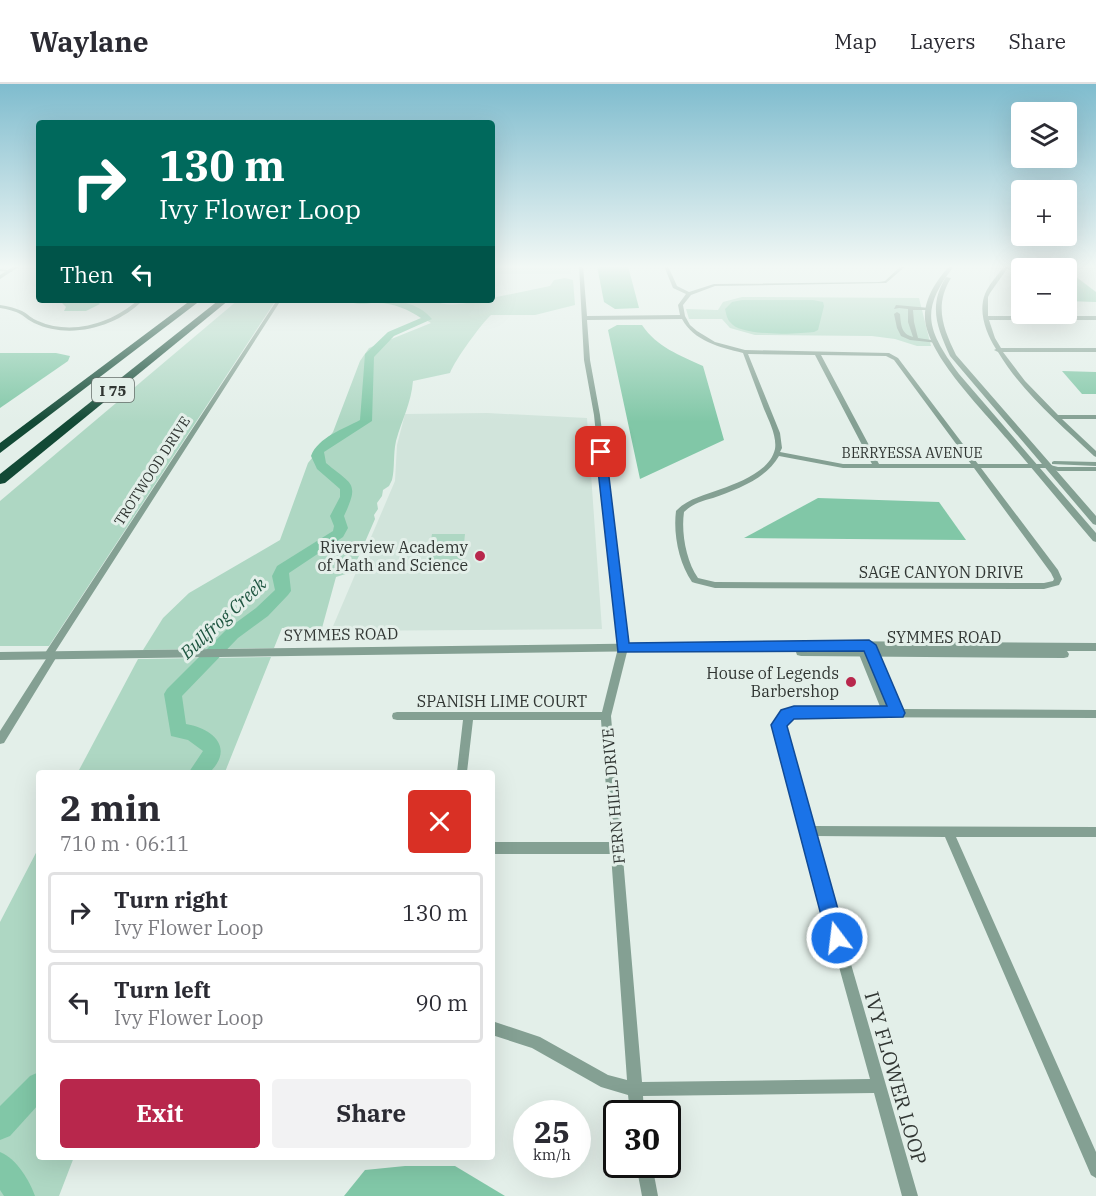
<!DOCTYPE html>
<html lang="en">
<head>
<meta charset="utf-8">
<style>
	body { margin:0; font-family:"IBM Plex Serif",serif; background:#f2f2f3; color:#2b2b33; height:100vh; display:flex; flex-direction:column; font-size:22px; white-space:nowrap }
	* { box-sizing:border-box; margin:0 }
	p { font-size:20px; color:#7c7c81 }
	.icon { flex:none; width:33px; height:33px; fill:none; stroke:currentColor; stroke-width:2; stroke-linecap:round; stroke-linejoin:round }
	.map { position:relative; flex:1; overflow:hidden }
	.side { position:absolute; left:36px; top:686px; width:459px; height:390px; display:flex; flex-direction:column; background:#fff; border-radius:6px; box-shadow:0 6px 24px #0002 }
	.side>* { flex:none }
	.hud { position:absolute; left:36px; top:36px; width:459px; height:183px; border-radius:6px; box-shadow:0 6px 24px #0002; background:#00695c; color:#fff; overflow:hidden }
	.tools { position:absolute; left:1011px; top:18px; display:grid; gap:12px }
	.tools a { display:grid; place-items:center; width:66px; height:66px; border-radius:6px; background:#fff; box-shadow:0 6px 24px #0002; font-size:30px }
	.speed { position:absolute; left:513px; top:1016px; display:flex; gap:12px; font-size:30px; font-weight:700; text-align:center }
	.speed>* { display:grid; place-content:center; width:78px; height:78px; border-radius:50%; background:#fff; box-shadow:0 6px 24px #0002; line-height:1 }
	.speed small { font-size:15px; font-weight:400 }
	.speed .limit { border:3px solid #111; border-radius:9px; background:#fff; color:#111 }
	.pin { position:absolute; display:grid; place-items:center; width:51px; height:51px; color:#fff; margin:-26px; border-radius:12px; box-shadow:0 3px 9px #0006 }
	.me { position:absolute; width:66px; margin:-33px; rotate:345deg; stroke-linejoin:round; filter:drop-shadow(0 0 4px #0008) }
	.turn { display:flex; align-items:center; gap:21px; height:126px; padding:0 24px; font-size:27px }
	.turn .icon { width:78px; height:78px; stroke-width:2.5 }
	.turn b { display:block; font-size:42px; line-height:51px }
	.then { display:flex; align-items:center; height:57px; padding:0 24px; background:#0003; gap:12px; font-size:22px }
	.round { display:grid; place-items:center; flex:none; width:63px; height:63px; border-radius:6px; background:#f2f2f3 }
	.overview { display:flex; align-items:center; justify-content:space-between; height:102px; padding:0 24px }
	h1 { font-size:36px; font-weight:700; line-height:45px }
	.primary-button { display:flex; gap:12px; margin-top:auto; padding:12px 24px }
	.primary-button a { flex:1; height:69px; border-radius:6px; background:#b8274c; color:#fff; font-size:24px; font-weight:700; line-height:69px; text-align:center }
	.primary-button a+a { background:#f2f2f3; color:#2b2b33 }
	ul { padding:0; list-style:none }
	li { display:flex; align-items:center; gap:18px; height:81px; margin:0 12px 9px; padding:0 12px; border:3px solid #e1e1e2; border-radius:6px }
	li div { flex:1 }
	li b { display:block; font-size:22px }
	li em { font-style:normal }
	header { display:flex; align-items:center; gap:36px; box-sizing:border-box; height:84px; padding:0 30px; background:#fff; border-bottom:2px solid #e1e1e2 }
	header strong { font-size:28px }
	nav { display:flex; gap:33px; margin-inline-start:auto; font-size:21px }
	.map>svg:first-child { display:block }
	.built { fill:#d1e4db }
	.green { fill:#aed7c3 }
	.water { fill:#81c7a7 }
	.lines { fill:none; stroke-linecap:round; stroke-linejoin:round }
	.river { fill:#81c7a7; fill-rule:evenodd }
	.minor { fill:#84a093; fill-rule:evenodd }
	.tertiary { fill:#84a093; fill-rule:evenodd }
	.motorway { fill:#124935; fill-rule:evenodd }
	.route { fill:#1a73e8; stroke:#114b97; stroke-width:1.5 }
	.poi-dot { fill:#b8274c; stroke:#e3efe9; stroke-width:2 }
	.labels { text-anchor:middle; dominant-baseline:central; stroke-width:6; stroke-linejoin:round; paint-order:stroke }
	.far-street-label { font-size:14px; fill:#313633; stroke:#e3efe9 }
	.shield { fill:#e3efe9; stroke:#666e6a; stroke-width:1.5 }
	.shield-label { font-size:15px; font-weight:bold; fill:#313633 }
	.poi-label { font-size:16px; fill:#313633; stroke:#e3efe9; text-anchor:end }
	.street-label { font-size:16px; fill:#313633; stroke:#e3efe9 }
	.water-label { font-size:18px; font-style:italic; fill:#1d543f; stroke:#e3efe9 }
	.near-street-label { font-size:20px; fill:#313633; stroke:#e3efe9 }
</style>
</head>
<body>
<header>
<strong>Waylane</strong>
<nav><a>Map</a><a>Layers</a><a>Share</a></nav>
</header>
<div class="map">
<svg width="1096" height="1112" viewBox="0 0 1096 1112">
	<rect width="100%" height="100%" fill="#e3efe9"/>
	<g class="built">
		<rect x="492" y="182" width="79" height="8"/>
		<path d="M487,329L587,334L602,545L331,547L395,397L397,361L405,330Z"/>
	</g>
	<g class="green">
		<path d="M565,194L573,196L575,221L535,231H491C481,240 455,276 450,289L413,297C411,320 402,335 396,357C393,370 395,384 392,396L389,402L383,406L382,412L377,419L378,425L374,431L375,435L352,488L336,493L322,544H282L274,564L143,566L163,534L189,509L280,456L308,379L333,348L360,277L369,264L431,239L396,217L344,216H433C450,226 473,216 492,216V214L550,202L554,196Z"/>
		<path d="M742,213L919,214L931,262H917L895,255L872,252L755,251L730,244L722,235H689L686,225L718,226L723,218Z"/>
		<path d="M238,216H276L49,562H0V417Z"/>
		<path d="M432,450H465L462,479H427Z"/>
		<path d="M271,573L225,688H78L138,575Z"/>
		<path d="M39,763V1072L74,1073L59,1112H0V838Z"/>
	</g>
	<g class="water">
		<path d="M597,182H628L639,224L615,225L604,218Z"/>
		<path d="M1067,186L1096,208V218L1067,217Z"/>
		<path d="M96,216L100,220L86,227H64L66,223L62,219Z"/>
		<path d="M742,216H813L823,218L824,222L818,246L814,248C797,250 740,253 730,238C727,235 726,229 725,225L732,218Z"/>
		<path d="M617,241H642C657,263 679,271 703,282L724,356L640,395L608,246Z"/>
		<path d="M0,269H56L70,272L68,277L0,324Z"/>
		<path d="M1062,287L1096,288V310H1082Z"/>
		<path d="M818,414L939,418L966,456L744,454Z"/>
		<path d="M405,1082H455L505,1112H344L365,1086Z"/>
	</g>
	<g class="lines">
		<g class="river">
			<path d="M347,216C374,216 412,211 432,235L394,252L374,273L372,337L324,368L326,379C352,401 360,398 344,432L348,444L343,453L289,489L291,507L288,511L268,532L238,554L182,612L186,640C214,645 234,664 210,688H189L203,667L188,656L171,652L164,610L167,605L226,546L256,524L275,506L272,492L277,482L333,447L334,442L330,432L340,413V405L317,385L311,372C318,353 344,345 360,336L365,270L388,248L421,234C408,225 391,218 375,219C365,219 355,222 347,216Z"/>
			<path d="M39,988V1020L10,1052L0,1056V1022L30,992Z"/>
			<path d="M0,1068C17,1075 29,1096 35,1112H4L0,1106Z"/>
		</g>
		<g class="minor">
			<path d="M579,182H583L587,232L680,231L678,221L686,210L673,204L664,182H668L677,202L689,208L714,200L879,198L885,197L901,182H906L886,199L715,202L691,211L683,221L685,232L690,241L697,247L715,258L745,266L889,269L898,274L978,380H1046L1058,383H1096V387H1058L1046,384H981L1058,486L1062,495L1059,501L1044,505L715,504L695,499L692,498C679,479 673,450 676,427C688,414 706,411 721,405C740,398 770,387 775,365C777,352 769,337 764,325C757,306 750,288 743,269C719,263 694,257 682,235L587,236L590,276L600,331L628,564L611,632L642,998L870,995L773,644L778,631L794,625H881L856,563L858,561L861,559L865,561L869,558L872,560L874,562L900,625L1096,626V634L795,633L786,637L783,644L811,742L1096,743V753H956L1096,1068V1094L1091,1091L945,753L814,752L918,1112H902L874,1009L643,1012L644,1029H630L628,1011L601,1003L532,964L492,951V937L540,953L608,991L627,996L611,770H492V758H610L601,636H473L467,688H457L463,636H397L393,635L392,632L393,629L397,628H602L618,564L594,331L584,276ZM748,270L815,271L872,380H843L780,368L782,364L780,349ZM821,271L886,272L894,276L971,380H879ZM779,372L843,384H974L1051,489L1054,495L1053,497L1044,499L715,498L698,494C686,477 681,448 684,428C692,420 702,417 713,414C737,405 766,395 779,372Z"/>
			<path d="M1004,182H1009L990,209L988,213V232H1096V236H989L995,254L1001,264H1096V268H1003L1025,297L1058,331H1096V335H1062L1096,367V373L1094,372C1060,340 1022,308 998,268L994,266L996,265C986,249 978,228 985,210C989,200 998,191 1004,182Z"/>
			<path d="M0,185L13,187L11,188L0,187Z"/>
			<path d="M138,216H143C117,243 70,256 34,239C30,237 26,234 22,231C15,227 8,225 0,224V221C8,222 15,224 22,227C28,230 32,235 38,237C72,252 112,239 138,216Z"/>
			<path d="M277,216H281L55,568L58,571L56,574L4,659L0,660V647L46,575L43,572L45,569Z"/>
			<path d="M896,221L930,224V225L928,226H913L914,238L918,254L938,257V259L910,256L901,252L897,244L894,230L897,228L900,230C901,241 901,250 913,253L908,238V225L899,224L894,225Z"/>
			<path d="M1054,377L1096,378V382L1052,380V378Z"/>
			<path d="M636,1080H652L658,1112H642Z"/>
		</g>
		<g class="tertiary">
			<path d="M14,182H20L0,195V191Z"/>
			<path d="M949,182H954C919,227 927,246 959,290L1096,449V458L1093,457C1064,423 1036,389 1007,355C983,326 928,272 925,235C924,214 936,198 949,182Z"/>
			<path d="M946,193L951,194C934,222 943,244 956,271L1096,432V441L1093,440L950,272C937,243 928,222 946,193Z"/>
			<path d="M822,557L1096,559V567H1067L1069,570L1068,573L1064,574L801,572L797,571L796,568L797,565L0,576V568Z"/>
		</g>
		<g class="motorway">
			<path d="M191,216H201L0,369V359Z"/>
			<path d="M219,216H229L5,399L0,400V390Z"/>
		</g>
	</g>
	<linearGradient id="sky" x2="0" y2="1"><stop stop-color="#7fbcce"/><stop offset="0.54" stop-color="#f2f8f5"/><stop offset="1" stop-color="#f2f8f5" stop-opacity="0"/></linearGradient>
	<rect width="1096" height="338" fill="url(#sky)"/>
	<path class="route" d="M601,365L606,368L629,559L869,556L876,561L905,629L903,633L794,635L787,642L846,854L843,860L837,863L830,860L827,854L771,641L781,626L794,622H887L864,567L618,568L596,368Z"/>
	<g class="poi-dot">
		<circle cx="480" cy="472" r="6"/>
		<circle cx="851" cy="598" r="6"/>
	</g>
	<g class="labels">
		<g class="far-street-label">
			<text x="912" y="369">BERRYESSA AVENUE</text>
			<text transform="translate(152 387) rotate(-57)">TROTWOOD DRIVE</text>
		</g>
		<rect class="shield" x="92" y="294" width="42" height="24" rx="4.5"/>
		<g class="shield-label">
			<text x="113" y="306">I 75</text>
		</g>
		<g class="poi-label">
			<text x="468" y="463">Riverview Academy<tspan x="468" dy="18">of Math and Science</tspan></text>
			<text x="839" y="589">House of Legends<tspan x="839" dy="18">Barbershop</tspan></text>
		</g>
		<g class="street-label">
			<text x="941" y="488">SAGE CANYON DRIVE</text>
			<text transform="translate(341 550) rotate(-1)">SYMMES ROAD</text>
			<text x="944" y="553">SYMMES ROAD</text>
			<text x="502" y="617">SPANISH LIME COURT</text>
			<text transform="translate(613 712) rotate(-95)">FERN HILL DRIVE</text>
		</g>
		<g class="water-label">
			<text transform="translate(223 534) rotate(-43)">Bullfrog Creek</text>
		</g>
		<g class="near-street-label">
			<text transform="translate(896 994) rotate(74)">IVY FLOWER LOOP</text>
		</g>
	</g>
</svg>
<div class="tools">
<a><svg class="icon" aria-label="layers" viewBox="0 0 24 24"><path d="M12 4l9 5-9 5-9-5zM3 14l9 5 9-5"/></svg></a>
<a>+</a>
<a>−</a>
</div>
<div class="speed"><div>25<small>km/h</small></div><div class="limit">30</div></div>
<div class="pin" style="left:601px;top:368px;background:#d93025"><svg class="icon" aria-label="arrive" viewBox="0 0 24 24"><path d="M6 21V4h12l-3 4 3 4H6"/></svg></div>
<svg class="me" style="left:837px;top:854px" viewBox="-20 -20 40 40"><circle r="17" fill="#1a73e8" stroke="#fff" stroke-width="3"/><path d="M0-11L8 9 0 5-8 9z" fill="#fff"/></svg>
<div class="hud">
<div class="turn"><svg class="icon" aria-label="right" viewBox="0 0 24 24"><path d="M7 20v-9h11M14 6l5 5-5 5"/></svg><div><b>130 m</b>Ivy Flower Loop</div></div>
<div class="then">Then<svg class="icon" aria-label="left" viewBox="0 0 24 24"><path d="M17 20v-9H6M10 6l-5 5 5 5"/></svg></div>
</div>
<section class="side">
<div class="overview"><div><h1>2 min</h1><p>710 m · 06:11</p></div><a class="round" style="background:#d93025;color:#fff"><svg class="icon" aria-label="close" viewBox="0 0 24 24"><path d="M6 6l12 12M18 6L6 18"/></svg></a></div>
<ul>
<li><svg class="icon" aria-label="right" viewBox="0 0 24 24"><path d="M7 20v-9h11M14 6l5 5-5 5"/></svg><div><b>Turn right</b><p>Ivy Flower Loop</p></div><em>130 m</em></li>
<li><svg class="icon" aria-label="left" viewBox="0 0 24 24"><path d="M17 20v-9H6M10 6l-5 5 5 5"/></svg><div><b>Turn left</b><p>Ivy Flower Loop</p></div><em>90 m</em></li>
</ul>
<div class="primary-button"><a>Exit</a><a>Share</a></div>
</section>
</div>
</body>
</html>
